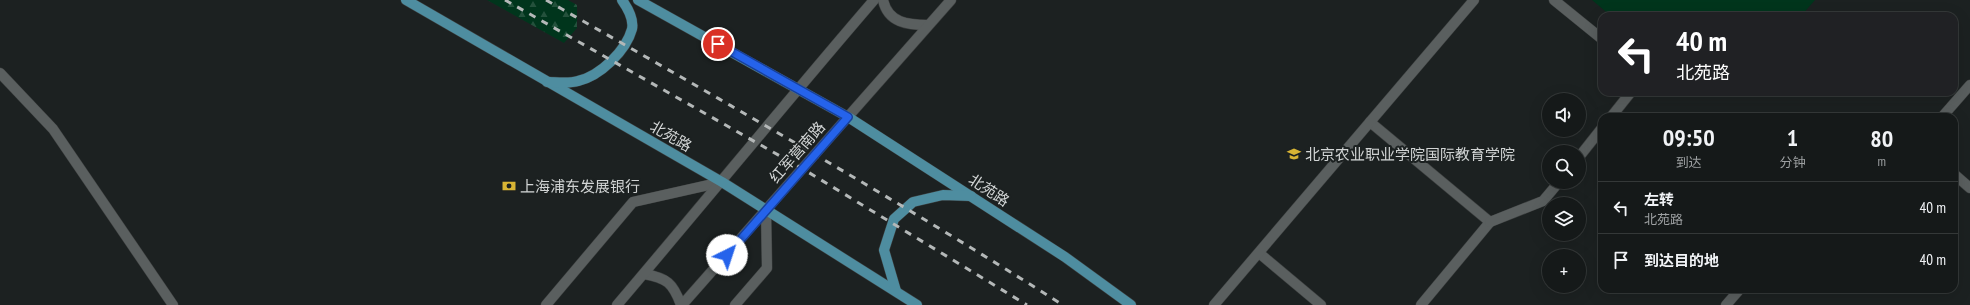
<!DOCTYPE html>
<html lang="zh">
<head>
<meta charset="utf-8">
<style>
	body { margin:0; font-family:"PT Sans Narrow","Noto Sans SC",sans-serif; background:#222626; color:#f1f3f6; height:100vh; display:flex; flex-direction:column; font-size:15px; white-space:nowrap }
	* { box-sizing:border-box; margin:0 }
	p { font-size:13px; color:#9da0a2 }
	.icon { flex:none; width:22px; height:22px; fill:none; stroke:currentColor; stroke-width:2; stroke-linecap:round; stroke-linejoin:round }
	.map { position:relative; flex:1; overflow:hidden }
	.side { position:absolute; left:1598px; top:113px; width:360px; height:180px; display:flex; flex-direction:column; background:#151919; border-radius:12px; box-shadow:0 4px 16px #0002,0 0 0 1px #343838 }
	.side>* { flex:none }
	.top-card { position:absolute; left:1598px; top:12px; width:360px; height:84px; border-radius:12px; box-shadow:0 4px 16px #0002,0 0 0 1px #343838; background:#202124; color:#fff; overflow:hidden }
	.controls { position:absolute; left:1542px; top:93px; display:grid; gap:8px }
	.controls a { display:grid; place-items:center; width:44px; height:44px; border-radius:50%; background:#151919; box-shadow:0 4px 16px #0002,0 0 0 1px #343838; font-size:20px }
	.pin { position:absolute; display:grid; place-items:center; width:34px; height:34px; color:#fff; margin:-17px; border:2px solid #fff; border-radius:50%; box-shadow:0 1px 4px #0007 }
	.me { position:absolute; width:44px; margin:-22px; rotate:41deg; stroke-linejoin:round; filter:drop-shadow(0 0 3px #0008) }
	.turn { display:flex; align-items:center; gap:14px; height:84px; padding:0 12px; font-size:18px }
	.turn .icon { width:52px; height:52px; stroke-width:2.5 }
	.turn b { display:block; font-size:28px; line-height:34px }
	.eta { display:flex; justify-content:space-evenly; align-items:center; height:68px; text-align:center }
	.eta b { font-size:24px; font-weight:800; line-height:28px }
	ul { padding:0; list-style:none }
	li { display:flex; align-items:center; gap:12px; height:52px; padding:0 12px; border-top:1px solid #343838 }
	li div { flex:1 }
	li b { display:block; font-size:15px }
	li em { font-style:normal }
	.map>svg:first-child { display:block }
	.green { fill:#00351c }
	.forest { fill:url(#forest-firs) }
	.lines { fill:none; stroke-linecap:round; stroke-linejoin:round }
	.service-casing { stroke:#3c3f3f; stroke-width:11 }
	.minor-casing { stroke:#3c3f3f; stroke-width:11 }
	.secondary-casing { stroke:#3c3f3f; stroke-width:11 }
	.primary-casing { stroke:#3c3f3f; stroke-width:11 }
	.service { stroke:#5a5f5f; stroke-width:10 }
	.minor { stroke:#5a5f5f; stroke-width:10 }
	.secondary { stroke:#5a5f5f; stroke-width:10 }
	.primary { stroke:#4e8da0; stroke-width:10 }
	.rail { stroke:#b4b8b8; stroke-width:3; stroke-dasharray:7 7; stroke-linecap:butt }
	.route-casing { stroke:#184099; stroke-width:10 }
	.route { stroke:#2563eb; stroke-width:7 }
	.labels { text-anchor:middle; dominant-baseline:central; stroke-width:4; stroke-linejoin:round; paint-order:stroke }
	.street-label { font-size:15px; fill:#d1d4d4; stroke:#1c2121 }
	.poi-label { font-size:15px; fill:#d1d4d4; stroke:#1c2121; text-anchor:start }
</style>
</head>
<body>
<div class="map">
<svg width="1970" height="305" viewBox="0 0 1970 305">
	<defs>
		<pattern id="forest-firs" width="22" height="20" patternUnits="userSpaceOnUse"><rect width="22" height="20" fill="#00351c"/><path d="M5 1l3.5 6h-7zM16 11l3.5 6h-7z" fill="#24513c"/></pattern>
	</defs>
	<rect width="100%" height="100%" fill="#1c2121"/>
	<path class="green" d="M1592,0H1815L1801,16H1611Z"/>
	<path class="forest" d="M487,0H568L577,5V28L564,43Z"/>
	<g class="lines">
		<g class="service-casing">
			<path id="service" d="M0,73L53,129L173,305"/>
		</g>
		<g class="minor-casing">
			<g id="minor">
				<path d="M1554,0L1602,39"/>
				<path d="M1611,117L1631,92"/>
				<path d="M1942,117L1970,85"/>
				<path d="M1370,122L1490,222L1421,305"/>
				<path d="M1579,157L1602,128"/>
				<path d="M1954,174L1970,188"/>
				<path d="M1490,222L1543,201L1559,182"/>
				<path d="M1259,253L1321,305"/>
				<path d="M546,305L633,202L722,182"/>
				<path d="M735,305L767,268L766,209"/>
				<path d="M1214,305L1474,0"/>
				<path d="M1726,305L1740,289"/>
			</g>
		</g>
		<g class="secondary-casing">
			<g id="secondary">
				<path d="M883,0C888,23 908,25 928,25"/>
				<path d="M644,274C667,278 673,283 681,305"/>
				<path d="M617,305C703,204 787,101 874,0"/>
				<path d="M682,305L951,0"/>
			</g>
		</g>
		<g class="primary-casing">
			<g id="primary">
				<path d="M406,0L722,182L917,305"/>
				<path d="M638,0L848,117L1065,257L1131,305"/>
				<path d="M547,82C556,82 569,84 578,81C600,76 626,51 632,29C634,19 627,7 622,0"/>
				<path d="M896,291L884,250L894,219L913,202L943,195L971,196"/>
			</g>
		</g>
		<use href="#service" class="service"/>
		<use href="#minor" class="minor"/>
		<use href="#secondary" class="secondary"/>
		<use href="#primary" class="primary"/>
		<g class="rail">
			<path d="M505,0L803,169L1027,305"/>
			<path d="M546,0C720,99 894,198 1063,305"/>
		</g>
	</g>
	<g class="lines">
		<g class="route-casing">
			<path id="route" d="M718,44L848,117L727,255"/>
		</g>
		<use href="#route" class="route"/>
	</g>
	<defs>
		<g id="university-bare" transform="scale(1.08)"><path d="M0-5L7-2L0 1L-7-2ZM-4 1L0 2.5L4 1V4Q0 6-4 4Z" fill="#d8b434" stroke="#1c2121" stroke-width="2.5" paint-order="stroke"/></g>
		<g id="bank-bare" transform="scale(1.08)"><path d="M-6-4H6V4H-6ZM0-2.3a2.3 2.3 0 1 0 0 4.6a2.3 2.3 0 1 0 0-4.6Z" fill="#d8b434" stroke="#1c2121" stroke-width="2.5" paint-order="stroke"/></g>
	</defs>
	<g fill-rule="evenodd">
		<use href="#university-bare" x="1294" y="154"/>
		<use href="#bank-bare" x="509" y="186"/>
	</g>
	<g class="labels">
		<g class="street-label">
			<text transform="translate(671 136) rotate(30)">北苑路</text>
			<text transform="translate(797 152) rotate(-49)">红军营南路</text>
			<text transform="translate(989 190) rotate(33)">北苑路</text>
		</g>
		<g class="poi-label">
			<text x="1305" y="154">北京农业职业学院国际教育学院</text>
			<text x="520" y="186">上海浦东发展银行</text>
		</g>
	</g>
</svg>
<div class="controls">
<a><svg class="icon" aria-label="sound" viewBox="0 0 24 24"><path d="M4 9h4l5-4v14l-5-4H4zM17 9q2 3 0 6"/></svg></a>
<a><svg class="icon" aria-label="search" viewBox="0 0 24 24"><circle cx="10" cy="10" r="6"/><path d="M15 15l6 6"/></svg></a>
<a><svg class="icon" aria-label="layers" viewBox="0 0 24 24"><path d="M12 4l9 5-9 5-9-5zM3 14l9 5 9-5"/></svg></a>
<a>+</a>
</div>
<div class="pin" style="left:718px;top:44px;background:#d93025"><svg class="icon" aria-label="arrive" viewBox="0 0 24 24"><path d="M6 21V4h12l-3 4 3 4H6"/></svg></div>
<svg class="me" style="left:727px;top:255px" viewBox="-20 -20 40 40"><circle r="19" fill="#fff"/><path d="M0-13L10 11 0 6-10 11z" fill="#2563eb"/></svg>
<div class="top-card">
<div class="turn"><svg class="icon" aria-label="left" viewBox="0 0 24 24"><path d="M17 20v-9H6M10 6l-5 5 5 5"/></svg><div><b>40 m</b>北苑路</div></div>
</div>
<section class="side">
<div class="eta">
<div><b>09:50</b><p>到达</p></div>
<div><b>1</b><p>分钟</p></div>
<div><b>80</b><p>m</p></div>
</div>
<ul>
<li><svg class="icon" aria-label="left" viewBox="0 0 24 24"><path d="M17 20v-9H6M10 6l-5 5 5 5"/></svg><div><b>左转</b><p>北苑路</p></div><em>40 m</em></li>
<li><svg class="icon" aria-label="arrive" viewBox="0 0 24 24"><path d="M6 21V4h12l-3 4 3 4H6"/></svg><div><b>到达目的地</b></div><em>40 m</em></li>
</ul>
</section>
</div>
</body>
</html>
